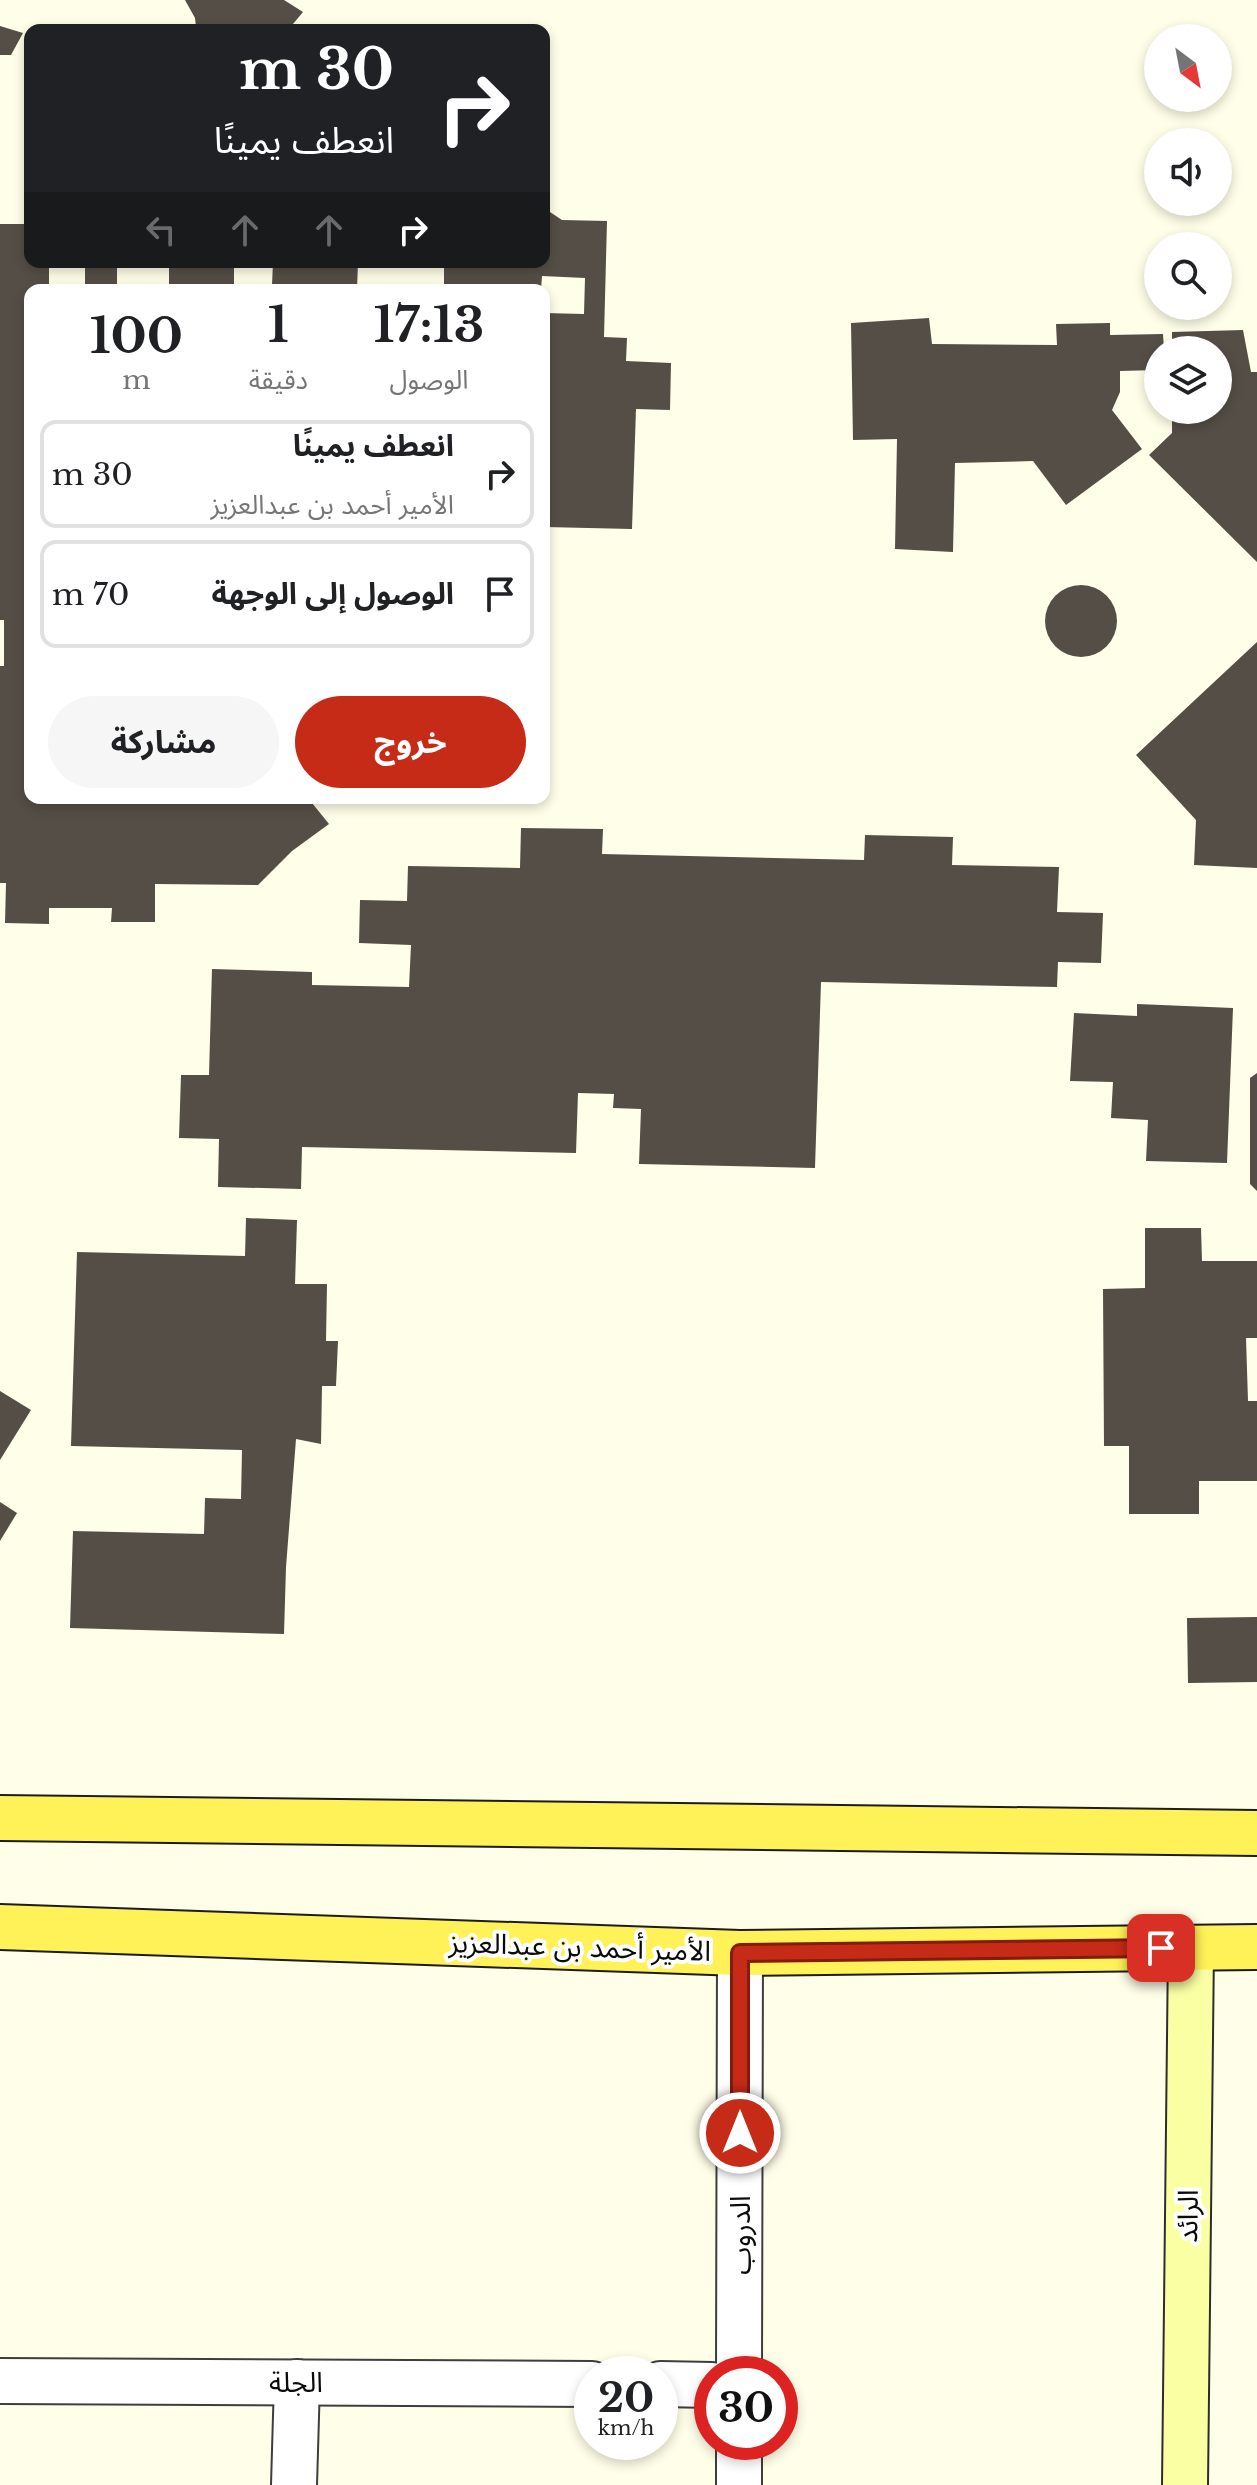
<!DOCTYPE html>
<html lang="ar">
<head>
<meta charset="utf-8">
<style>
	body { margin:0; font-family:"Libre Baskerville","Noto Sans Arabic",serif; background:#f6f6f6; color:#202124; direction:rtl; height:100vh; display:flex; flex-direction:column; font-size:30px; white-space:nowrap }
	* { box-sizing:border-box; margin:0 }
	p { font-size:26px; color:#757577 }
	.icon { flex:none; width:44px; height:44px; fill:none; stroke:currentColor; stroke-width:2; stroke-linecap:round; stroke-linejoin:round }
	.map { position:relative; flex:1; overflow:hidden; direction:ltr }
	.sheet { position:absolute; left:24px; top:284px; width:526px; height:520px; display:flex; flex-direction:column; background:#fff; border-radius:16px; box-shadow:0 4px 12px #0003; direction:rtl }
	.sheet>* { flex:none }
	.banner { position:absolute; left:24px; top:24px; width:526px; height:244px; border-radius:16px; box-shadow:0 4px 12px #0003; direction:rtl; background:#202124; color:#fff; overflow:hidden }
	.needle { width:52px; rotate:148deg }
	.fabs { position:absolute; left:1144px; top:24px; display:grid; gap:16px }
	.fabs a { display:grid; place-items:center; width:88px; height:88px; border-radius:50%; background:#fff; box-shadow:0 4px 12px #0003; font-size:40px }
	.speed { position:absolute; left:574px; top:2356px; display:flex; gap:16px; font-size:40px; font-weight:700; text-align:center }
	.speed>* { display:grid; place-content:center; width:104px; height:104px; border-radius:50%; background:#fff; box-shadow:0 4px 12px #0003; line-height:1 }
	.speed small { font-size:20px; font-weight:400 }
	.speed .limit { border:12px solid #d22; background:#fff; color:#111 }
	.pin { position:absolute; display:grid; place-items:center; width:68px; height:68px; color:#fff; margin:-34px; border-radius:16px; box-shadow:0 4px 12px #0006 }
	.me { position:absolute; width:88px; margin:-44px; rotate:0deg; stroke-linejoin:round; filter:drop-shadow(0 0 6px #0008) }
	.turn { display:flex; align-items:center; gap:28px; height:168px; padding:0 24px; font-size:36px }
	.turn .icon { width:104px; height:104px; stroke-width:2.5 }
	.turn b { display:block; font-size:56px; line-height:68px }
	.lanes { display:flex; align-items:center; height:76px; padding:0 24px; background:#0003; justify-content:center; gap:40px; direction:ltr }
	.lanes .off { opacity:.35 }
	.eta { display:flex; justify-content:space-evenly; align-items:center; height:136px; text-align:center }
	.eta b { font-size:48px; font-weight:700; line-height:56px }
	.cta { display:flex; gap:16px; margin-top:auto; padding:16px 24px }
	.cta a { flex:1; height:92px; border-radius:48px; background:#c62b17; color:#fff; font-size:32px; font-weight:700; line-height:92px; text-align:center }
	.cta a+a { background:#f6f6f6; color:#202124 }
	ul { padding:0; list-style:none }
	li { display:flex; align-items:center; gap:24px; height:108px; margin:0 16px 12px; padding:0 8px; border:4px solid #e0e0e0; border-radius:16px }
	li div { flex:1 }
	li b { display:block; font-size:30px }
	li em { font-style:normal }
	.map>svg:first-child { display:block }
	.building { fill:#544e46 }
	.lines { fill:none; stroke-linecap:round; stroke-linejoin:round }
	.street-casing { stroke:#3e3e3e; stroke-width:48 }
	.secondary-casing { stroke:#2d2d2d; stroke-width:48 }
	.primary-casing { stroke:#1c1c1c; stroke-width:48 }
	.street { stroke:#fff; stroke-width:44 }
	.secondary { stroke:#fbffa3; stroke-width:44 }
	.primary { stroke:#fff158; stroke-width:44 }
	.route-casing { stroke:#811c0f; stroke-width:20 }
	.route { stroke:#c62b17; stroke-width:14 }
	.labels { text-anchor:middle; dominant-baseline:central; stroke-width:8; stroke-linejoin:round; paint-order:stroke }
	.street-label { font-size:28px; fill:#0b0b0b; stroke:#fff }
</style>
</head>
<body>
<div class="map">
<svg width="1257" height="2485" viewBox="0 0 1257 2485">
	<rect width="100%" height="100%" fill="#fffee8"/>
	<g class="building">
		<path d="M185,0H284L303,12L293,24L295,30H194L196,27L195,18Z"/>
		<path d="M0,26L23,33L11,55H0Z"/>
		<path d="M544,208L562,220L607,221L604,337L627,338L626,361L671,363L670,410L636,409L632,529L545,527L544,313L584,314L585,278L542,276L541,290H444V262H544Z"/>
		<path d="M0,224H30V262H49V290H30V689L28,739H30V798H308L329,824L292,851L258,885L155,884V922H111L112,908H49V924L5,923L6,883H0V666H4V620H0Z"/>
		<rect x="85" y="262" width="32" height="28"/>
		<path d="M169,262H234V284L272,285L273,262H358L357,290H169Z"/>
		<path d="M929,318L932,344L1057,345L1056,324L1110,323V335L1163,334L1164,350H1158V370L1120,371V392L1112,410L1142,449L1066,505L1033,461L955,463L953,552L895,549L897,439L853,440L851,323Z"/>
		<path d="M1243,330L1251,372H1257V562L1149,455L1172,433V410H1218V350H1172V332Z"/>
		<circle cx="1081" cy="621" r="36"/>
		<path d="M1257,642V868L1194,865L1196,820L1136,755Z"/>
		<path d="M521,828L603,829L602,854L864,860L865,835L953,837L952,865L1059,867L1057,912L1103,913L1101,963L1058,962L1057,987L821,982L815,1168L639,1164L641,1109L613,1108L614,1094L578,1093L576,1153L302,1147L301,1189L218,1187L219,1139L179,1138L181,1075H209L212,969L312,972V985L409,987L411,945L359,943L360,900L407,901L408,866L520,868Z"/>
		<path d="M1137,1004L1233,1008L1227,1163L1146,1161L1148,1120L1111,1118L1113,1082L1070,1081L1074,1013L1137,1016Z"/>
		<path d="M1257,1073V1191L1250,1184V1078Z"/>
		<path d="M246,1218L297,1220L295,1284H327L326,1341H338L336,1386H322L321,1444L296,1439L286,1567L284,1634L70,1628L73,1531L204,1534L205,1498L241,1499L242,1450L71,1446L77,1252L245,1256Z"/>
		<path d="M1145,1228H1201L1202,1261H1257V1338H1246L1248,1401H1257V1481H1199V1514H1129V1446H1104L1103,1289L1145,1288Z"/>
		<path d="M0,1391L31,1410L0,1460Z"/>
		<path d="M0,1502L17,1513L0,1541Z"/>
		<path d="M1257,1617V1682L1188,1683L1187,1618Z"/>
	</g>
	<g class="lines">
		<g class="street-casing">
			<g id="street">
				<path d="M739,2374L740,1953"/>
				<path d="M0,2381L592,2384"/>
				<path d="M660,2384L712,2385"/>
				<path d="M294,2485L297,2382"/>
				<path d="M739,2485V2442"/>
			</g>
		</g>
		<g class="secondary-casing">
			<path id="secondary" d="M1185,2485L1191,1948"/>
		</g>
		<g class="primary-casing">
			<g id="primary">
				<path d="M0,1818L1257,1833"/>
				<path d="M0,1927L740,1953L1257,1947"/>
			</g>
		</g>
		<use href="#street" class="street"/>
		<use href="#secondary" class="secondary"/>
		<use href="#primary" class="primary"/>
	</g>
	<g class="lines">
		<g class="route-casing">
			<path id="route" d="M740,2133V1953L1161,1948"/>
		</g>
		<use href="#route" class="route"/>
	</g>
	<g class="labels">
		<g class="street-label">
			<text transform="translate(580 1947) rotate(2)">الأمير أحمد بن عبدالعزيز</text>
			<text transform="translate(1188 2216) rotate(-89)">الرائد</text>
			<text transform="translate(740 2235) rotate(-90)">الدروب</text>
			<text x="296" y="2382">الجلة</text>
		</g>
	</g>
</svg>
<div class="fabs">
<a><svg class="needle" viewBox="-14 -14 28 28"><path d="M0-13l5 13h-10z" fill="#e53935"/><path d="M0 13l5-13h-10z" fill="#757577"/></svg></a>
<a><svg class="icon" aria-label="sound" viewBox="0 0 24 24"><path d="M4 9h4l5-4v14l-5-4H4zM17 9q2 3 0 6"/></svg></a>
<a><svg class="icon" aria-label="search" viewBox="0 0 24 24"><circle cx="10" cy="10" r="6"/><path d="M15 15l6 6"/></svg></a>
<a><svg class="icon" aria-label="layers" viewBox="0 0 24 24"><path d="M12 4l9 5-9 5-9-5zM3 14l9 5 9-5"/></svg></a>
</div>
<div class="speed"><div>20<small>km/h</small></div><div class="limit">30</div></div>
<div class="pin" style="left:1161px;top:1948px;background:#d93025"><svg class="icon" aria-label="arrive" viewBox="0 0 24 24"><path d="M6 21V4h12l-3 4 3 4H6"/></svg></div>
<svg class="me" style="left:740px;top:2133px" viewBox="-20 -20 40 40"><circle r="17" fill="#c62b17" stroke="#fff" stroke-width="3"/><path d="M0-11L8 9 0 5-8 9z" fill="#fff"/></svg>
<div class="banner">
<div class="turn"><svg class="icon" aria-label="right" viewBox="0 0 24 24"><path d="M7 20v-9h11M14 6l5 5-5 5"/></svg><div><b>30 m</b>انعطف يمينًا</div></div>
<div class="lanes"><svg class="icon off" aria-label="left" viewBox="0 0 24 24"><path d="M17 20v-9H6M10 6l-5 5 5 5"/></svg><svg class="icon off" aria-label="ahead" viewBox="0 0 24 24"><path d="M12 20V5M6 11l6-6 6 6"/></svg><svg class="icon off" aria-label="ahead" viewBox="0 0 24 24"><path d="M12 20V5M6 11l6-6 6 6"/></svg><svg class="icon" aria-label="right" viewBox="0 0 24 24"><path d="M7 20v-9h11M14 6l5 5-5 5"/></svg></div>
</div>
<section class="sheet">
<div class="eta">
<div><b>17:13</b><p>الوصول</p></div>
<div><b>1</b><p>دقيقة</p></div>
<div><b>100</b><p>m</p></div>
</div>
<ul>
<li><svg class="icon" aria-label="right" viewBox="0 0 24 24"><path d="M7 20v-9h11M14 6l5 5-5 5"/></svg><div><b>انعطف يمينًا</b><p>الأمير أحمد بن عبدالعزيز</p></div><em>30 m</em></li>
<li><svg class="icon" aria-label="arrive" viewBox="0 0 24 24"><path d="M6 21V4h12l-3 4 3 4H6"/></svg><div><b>الوصول إلى الوجهة</b></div><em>70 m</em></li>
</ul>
<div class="cta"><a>خروج</a><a>مشاركة</a></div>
</section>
</div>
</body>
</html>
